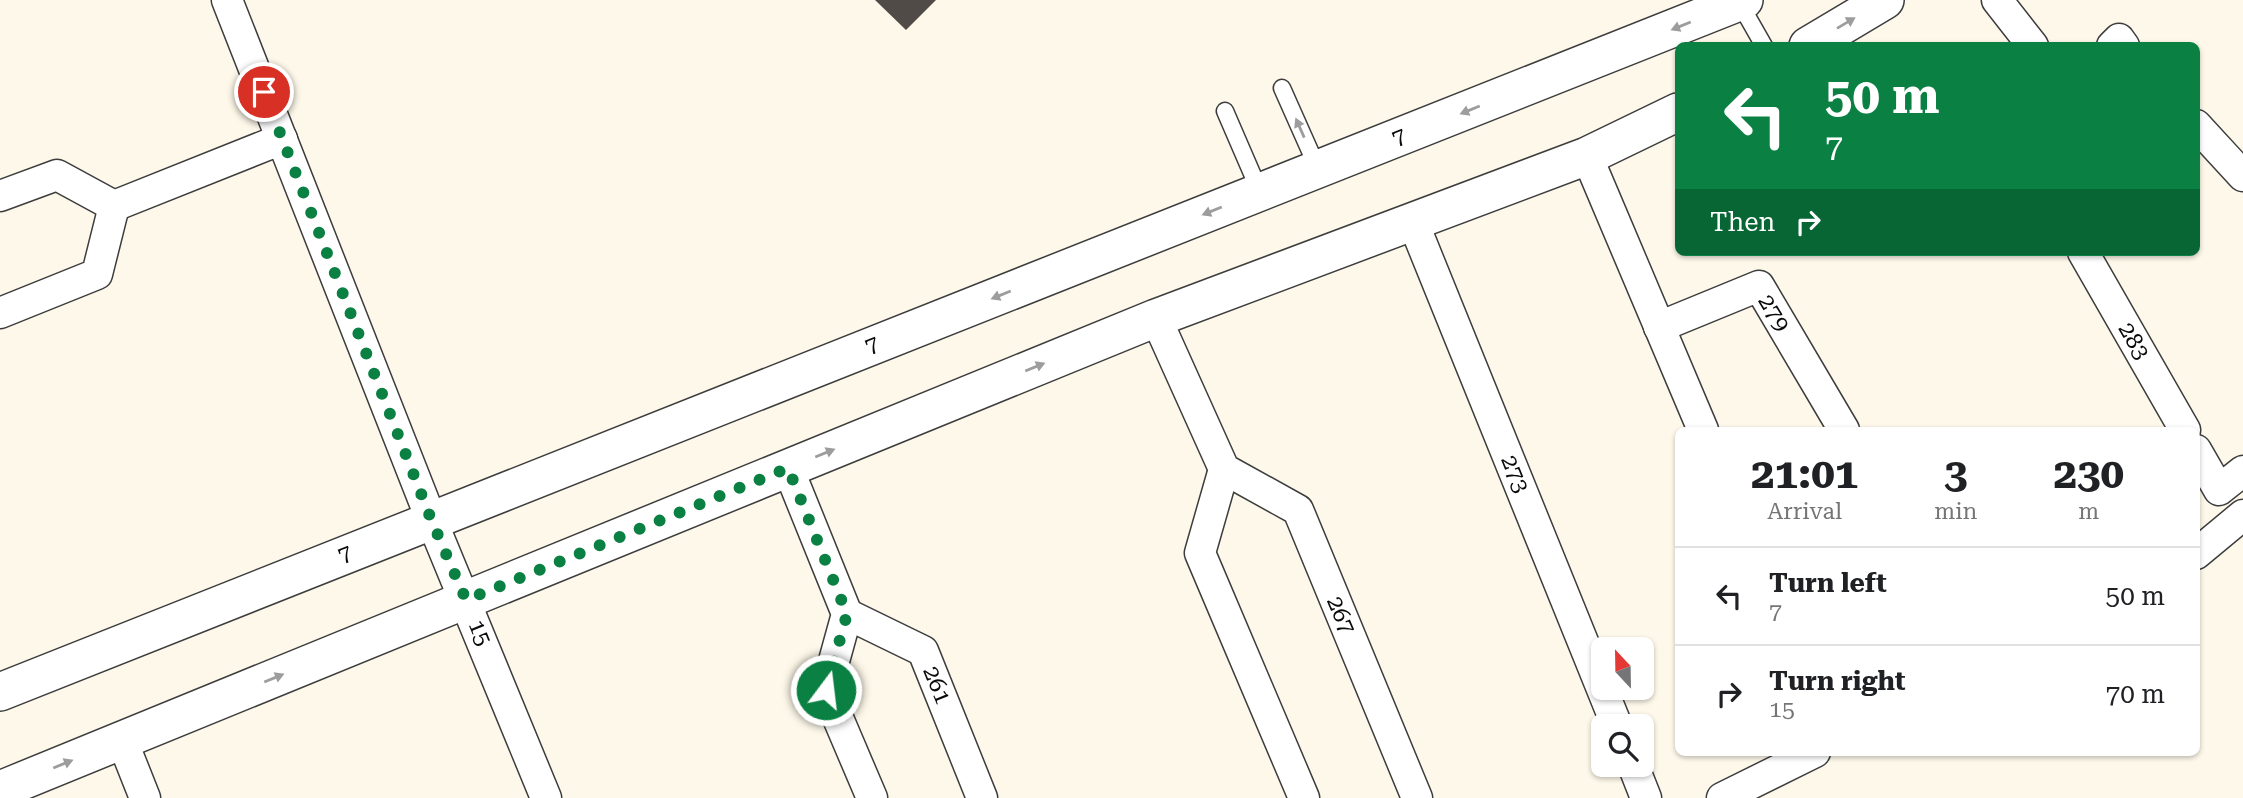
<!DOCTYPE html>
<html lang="en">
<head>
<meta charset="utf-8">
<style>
	body { margin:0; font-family:"Roboto Serif",serif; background:#f2f2f2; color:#202124; height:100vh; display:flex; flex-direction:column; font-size:26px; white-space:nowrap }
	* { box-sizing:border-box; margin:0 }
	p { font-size:23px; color:#757577 }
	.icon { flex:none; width:38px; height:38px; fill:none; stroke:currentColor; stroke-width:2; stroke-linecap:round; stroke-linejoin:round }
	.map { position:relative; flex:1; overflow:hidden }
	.details { position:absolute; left:1675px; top:427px; width:525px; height:329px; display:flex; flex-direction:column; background:#fff; border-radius:10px; box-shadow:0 2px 5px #0004 }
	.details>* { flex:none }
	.hud { position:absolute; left:1675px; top:42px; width:525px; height:214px; border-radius:10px; box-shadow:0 2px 5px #0004; background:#0b8043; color:#fff; overflow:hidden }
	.needle { width:46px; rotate:338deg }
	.controls { position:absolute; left:1591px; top:637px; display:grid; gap:14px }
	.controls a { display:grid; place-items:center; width:63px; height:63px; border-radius:10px; background:#fff; box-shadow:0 2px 5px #0004; font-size:35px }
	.pin { position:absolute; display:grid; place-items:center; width:60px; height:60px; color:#fff; margin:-30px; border:4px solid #fff; border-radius:50%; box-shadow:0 2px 7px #0007 }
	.me { position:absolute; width:77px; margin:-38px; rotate:15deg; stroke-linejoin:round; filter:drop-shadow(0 0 5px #0008) }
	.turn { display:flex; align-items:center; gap:24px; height:147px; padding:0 35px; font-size:32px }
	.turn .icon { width:91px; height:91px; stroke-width:2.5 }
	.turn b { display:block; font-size:49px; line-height:60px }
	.then { display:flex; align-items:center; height:66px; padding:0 35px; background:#0003; gap:14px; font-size:26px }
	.eta { display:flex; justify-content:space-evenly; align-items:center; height:119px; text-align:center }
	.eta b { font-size:42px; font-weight:700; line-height:49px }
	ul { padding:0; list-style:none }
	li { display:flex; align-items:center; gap:21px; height:98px; padding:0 35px; border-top:2px solid #e0e0e0 }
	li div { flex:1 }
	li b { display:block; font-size:26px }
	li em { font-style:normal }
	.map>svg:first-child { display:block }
	.building { fill:#514b48 }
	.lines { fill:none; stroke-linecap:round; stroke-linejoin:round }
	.service-casing { stroke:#3d3d3d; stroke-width:19 }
	.minor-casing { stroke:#3d3d3d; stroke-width:33 }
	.tertiary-casing { stroke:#3d3d3d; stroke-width:40 }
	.service { stroke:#fff; stroke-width:16 }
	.minor { stroke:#fff; stroke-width:30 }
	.tertiary { stroke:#fff; stroke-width:37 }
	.oneway { fill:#9d9d9d }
	.route { stroke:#0b8043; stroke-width:12; stroke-dasharray:0 21.6 }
	.labels { text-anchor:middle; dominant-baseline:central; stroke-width:7; stroke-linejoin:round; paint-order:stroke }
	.street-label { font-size:23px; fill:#0a0a0a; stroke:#fff }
</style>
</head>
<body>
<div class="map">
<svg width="2243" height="798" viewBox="0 0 2243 798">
	<rect width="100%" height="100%" fill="#fdf8e9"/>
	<path class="building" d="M875,0H936L906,30Z"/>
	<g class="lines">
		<g class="service-casing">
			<g id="service">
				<path d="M1739,2L1764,46"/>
				<path d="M1282,88L1318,169"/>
				<path d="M1225,111L1260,192"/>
			</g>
		</g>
		<g class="minor-casing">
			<g id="minor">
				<path d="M227,0L431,519L546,798"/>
				<path d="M1997,0L2033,46"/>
				<path d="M2112,46L2119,39L2124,46"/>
				<path d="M2196,125L2243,176"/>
				<path d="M1587,156L1703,430"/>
				<path d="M0,196L57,175L114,206"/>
				<path d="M114,206L282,139"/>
				<path d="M1413,222L1617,726"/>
				<path d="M2083,252L2185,430"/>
				<path d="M0,313L97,274L114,206"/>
				<path d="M1156,318L1224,469L1298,510L1417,798"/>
				<path d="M1659,327L1759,286L1844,430"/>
				<path d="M2196,450L2219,490L2243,471"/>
				<path d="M788,468L847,614L826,690L872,798"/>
				<path d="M1224,469L1200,553L1304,798"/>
				<path d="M2196,554L2243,515"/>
				<path d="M847,614L923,651L982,798"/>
				<path d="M122,740L145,798"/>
				<path d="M1633,765L1646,798"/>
				<path d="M1722,798L1815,752"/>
			</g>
		</g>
		<g class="tertiary-casing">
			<g id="tertiary">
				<path d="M1808,46L1885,0"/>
				<path d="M0,692L1744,0"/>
				<path d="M0,790L1156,318L1587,156L1678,112"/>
			</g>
		</g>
		<use href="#service" class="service"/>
		<use href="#minor" class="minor"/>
		<use href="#tertiary" class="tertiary"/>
	</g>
	<defs><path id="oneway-solid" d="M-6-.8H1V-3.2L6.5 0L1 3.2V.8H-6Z" transform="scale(1.75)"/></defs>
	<g class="oneway">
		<use href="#oneway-solid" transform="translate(1846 23) rotate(-31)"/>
		<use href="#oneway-solid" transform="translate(1681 26) rotate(158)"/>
		<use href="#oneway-solid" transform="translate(1470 110) rotate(158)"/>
		<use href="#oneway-solid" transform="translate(1300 128) rotate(-114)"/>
		<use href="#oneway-solid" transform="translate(1212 211) rotate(158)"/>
		<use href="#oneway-solid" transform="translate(1001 295) rotate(158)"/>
		<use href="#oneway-solid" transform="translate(1035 367) rotate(-22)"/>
		<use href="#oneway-solid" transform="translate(825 453) rotate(-22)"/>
		<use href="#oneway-solid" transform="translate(274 678) rotate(-22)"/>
		<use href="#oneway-solid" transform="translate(63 764) rotate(-22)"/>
	</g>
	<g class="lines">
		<path class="route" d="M264,92L431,519L466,600L788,468L847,614L826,690"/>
	</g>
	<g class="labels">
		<g class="street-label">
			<text transform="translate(1399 137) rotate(-22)">7</text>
			<text transform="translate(1774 313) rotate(59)">279</text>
			<text transform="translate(2134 341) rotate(60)">283</text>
			<text transform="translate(872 345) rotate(-22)">7</text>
			<text transform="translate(1515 474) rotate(68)">273</text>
			<text transform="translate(345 554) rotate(-22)">7</text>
			<text transform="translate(1341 615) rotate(67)">267</text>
			<text transform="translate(480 633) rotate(68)">15</text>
			<text transform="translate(937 685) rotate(68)">261</text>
		</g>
	</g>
</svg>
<div class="controls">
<a><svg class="needle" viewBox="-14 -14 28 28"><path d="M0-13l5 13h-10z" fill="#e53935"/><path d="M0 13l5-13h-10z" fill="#757577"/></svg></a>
<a><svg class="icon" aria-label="search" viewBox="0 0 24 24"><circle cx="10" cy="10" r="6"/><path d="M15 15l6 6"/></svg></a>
</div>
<div class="pin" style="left:264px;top:92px;background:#d93025"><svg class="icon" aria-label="arrive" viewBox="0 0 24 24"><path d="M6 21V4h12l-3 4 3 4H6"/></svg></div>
<svg class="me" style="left:826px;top:690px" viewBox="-20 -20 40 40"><circle r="17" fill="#0b8043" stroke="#fff" stroke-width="3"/><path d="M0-11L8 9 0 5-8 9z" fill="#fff"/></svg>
<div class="hud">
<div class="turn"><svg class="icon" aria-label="left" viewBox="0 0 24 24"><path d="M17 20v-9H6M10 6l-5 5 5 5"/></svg><div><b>50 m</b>7</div></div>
<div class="then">Then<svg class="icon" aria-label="right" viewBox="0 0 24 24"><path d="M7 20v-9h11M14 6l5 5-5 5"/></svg></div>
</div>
<section class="details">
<div class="eta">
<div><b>21:01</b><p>Arrival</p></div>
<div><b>3</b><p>min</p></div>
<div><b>230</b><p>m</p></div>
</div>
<ul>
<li><svg class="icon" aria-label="left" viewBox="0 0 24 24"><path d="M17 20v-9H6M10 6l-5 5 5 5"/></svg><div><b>Turn left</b><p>7</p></div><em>50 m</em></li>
<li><svg class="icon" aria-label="right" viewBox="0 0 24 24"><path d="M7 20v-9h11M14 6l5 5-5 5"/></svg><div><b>Turn right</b><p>15</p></div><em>70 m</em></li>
</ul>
</section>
</div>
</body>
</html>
